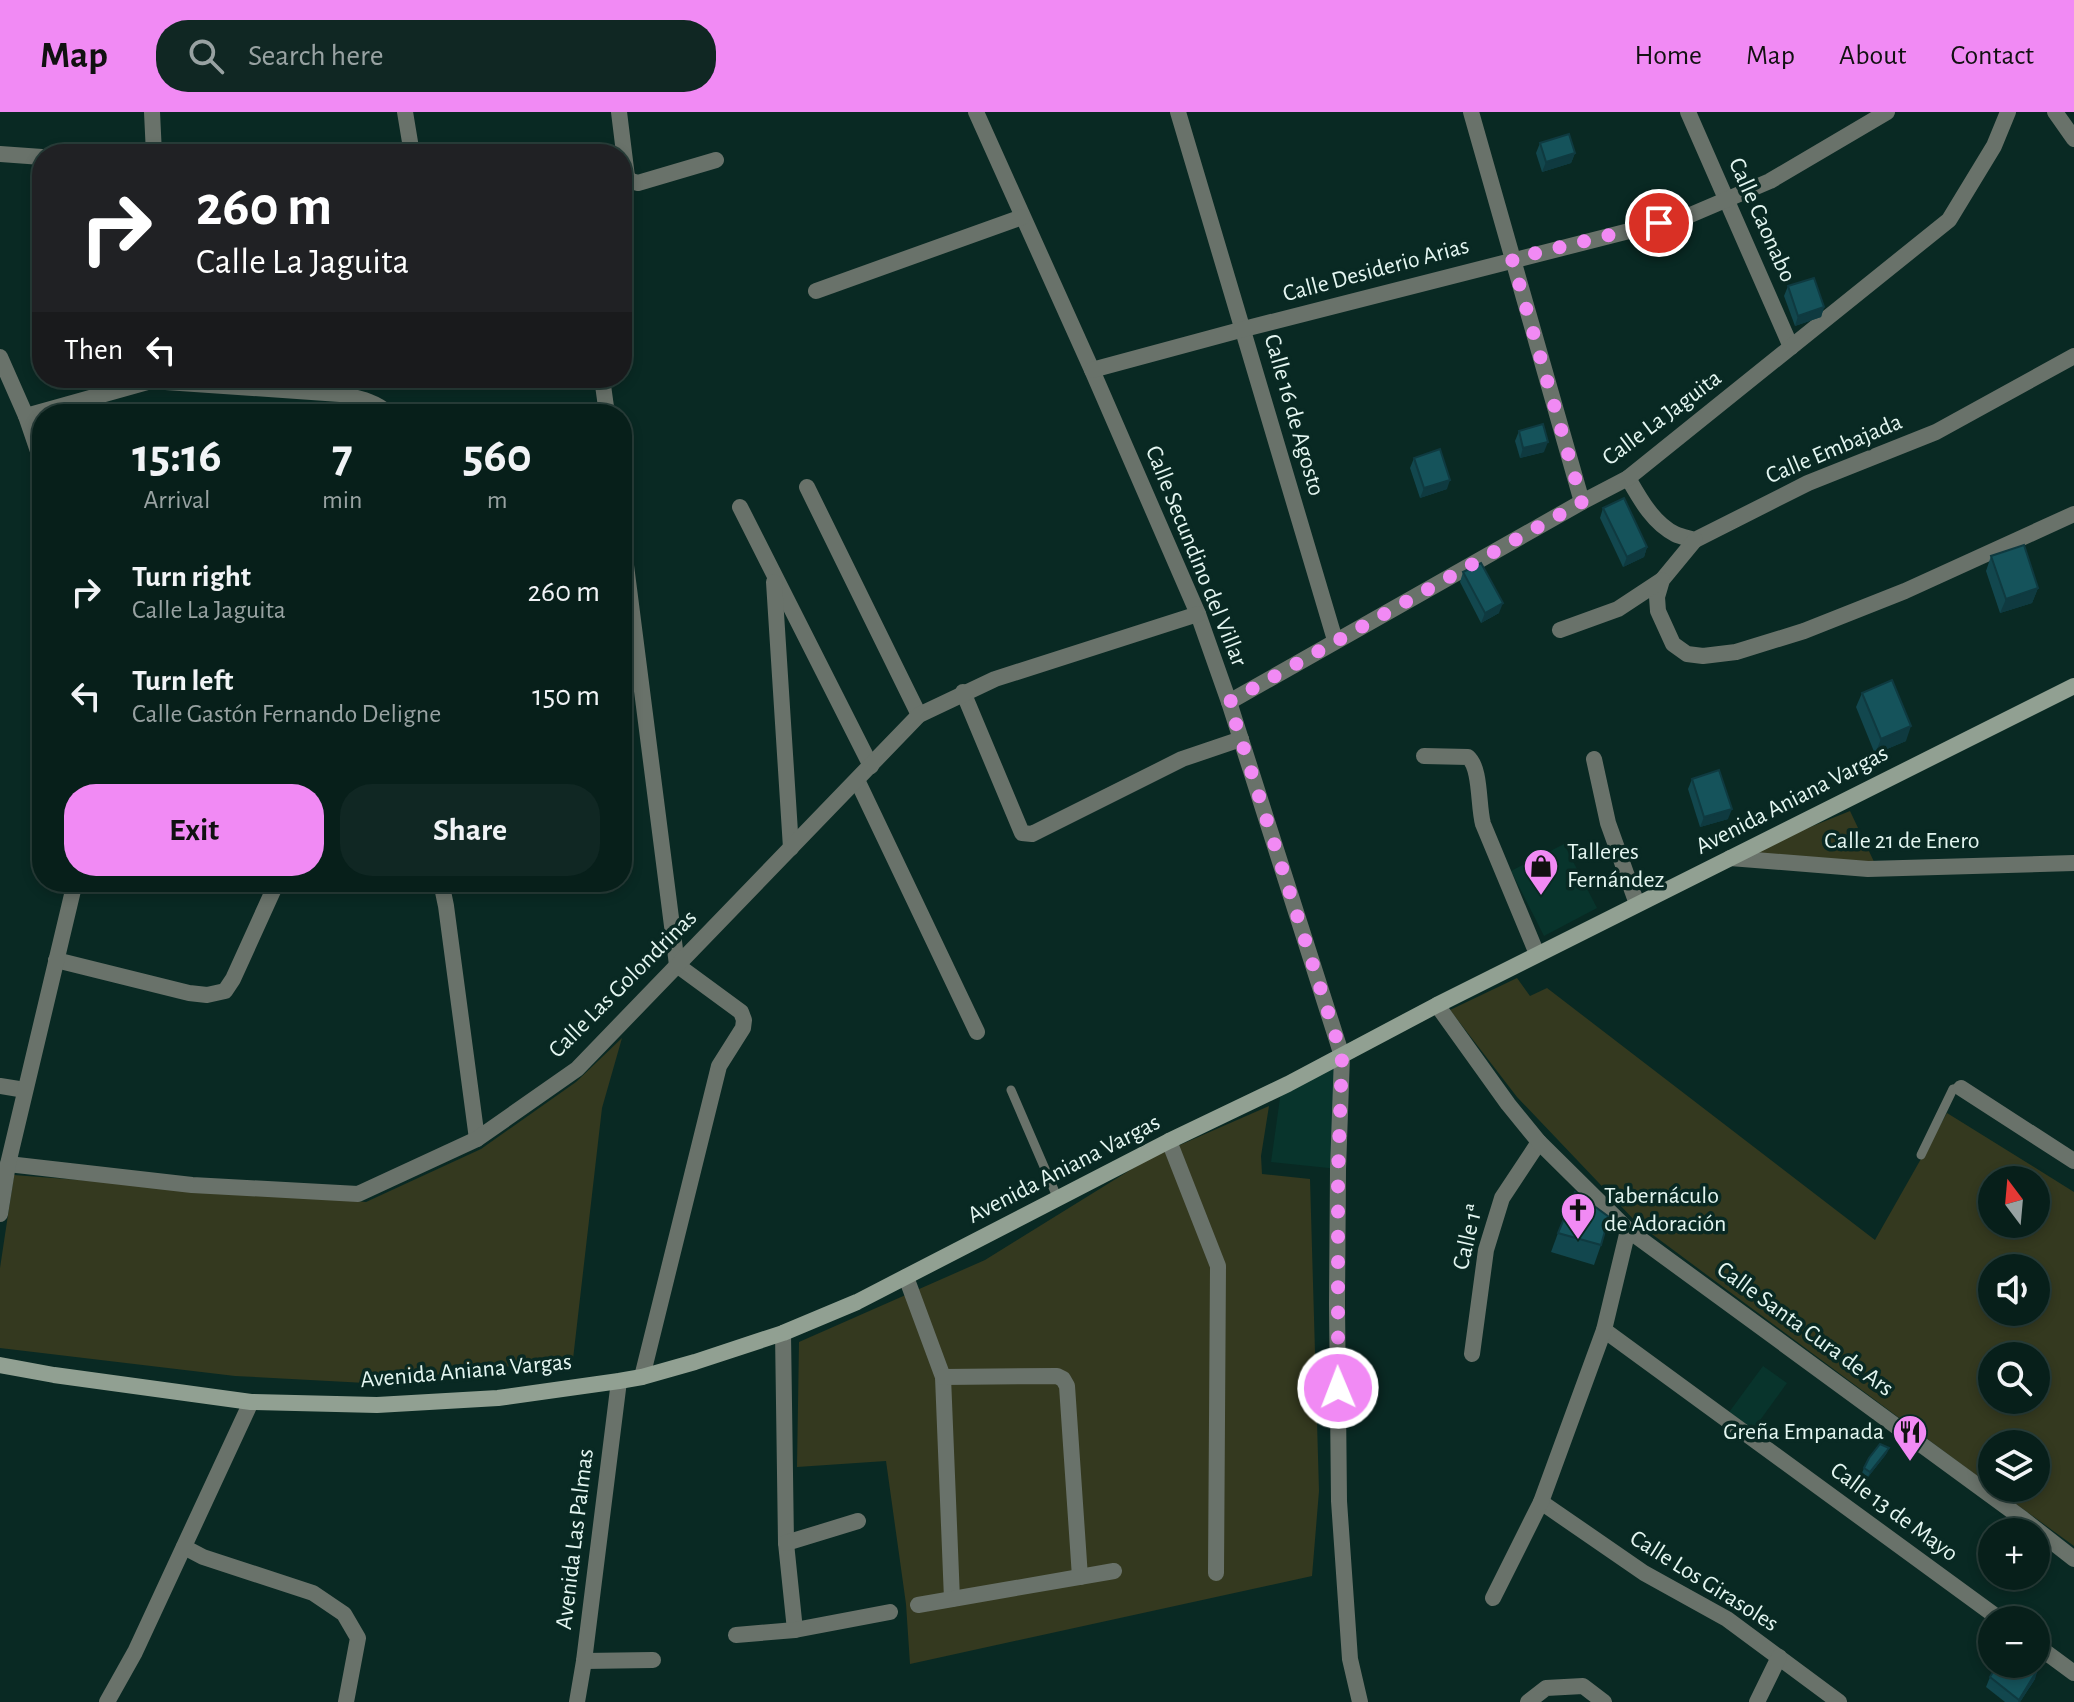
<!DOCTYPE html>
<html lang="en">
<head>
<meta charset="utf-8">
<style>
	body { margin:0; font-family:"Alegreya Sans",sans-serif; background:#102723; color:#f1f3f6; height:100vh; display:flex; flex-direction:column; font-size:30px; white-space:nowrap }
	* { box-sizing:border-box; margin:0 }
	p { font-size:26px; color:#98a2a2 }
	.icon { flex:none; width:44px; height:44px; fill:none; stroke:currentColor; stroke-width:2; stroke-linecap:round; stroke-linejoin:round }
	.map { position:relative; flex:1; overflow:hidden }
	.panel { position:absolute; left:32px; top:292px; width:600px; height:488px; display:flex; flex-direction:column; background:#071f1a; border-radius:32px; box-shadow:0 4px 12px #0003,0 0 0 2px #283d39 }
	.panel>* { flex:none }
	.top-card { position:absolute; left:32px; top:32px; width:600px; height:244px; border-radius:32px; box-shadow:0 4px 12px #0003,0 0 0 2px #283d39; background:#202124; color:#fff; overflow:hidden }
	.needle { width:52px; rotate:344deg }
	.fabs { position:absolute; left:1978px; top:1054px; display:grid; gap:16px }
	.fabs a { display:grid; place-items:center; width:72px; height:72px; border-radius:50%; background:#071f1a; box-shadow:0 4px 12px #0003,0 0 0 2px #283d39; font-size:40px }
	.pin { position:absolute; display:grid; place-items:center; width:68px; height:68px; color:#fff; margin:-34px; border:4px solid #fff; border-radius:50%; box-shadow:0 2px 8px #0007 }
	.me { position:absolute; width:88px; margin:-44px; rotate:359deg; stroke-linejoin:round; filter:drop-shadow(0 0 6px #0008) }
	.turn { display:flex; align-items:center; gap:28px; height:168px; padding:0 32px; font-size:36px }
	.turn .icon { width:104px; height:104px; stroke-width:2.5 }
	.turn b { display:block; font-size:56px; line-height:68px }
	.then { display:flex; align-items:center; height:76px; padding:0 32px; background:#0003; gap:16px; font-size:30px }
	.eta { display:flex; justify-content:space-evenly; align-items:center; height:136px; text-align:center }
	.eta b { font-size:48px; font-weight:700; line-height:56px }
	.primary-button { display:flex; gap:16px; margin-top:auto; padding:16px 32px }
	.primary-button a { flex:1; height:92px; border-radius:32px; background:#f18af4; color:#111; font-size:32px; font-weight:700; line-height:92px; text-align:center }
	.primary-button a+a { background:#102723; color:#f1f3f6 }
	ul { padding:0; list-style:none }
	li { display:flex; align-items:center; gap:24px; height:104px; padding:0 32px }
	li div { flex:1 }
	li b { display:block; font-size:30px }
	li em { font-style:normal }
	header { display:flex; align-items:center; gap:48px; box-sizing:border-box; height:112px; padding:0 40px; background:#f18af4; color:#111 }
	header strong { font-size:38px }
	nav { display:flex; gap:44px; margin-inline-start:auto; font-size:28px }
	.search { width:560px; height:72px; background:#102723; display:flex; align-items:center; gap:20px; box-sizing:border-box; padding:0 28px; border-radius:32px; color:#98a2a2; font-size:30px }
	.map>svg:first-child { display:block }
	.built { fill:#08342c }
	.green { fill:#34391f; fill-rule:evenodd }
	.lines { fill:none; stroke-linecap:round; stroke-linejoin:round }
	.service { stroke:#69726a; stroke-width:9 }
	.minor { stroke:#69726a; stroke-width:16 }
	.tertiary { stroke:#69726a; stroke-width:16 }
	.secondary { stroke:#91a092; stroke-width:16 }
	.wall { fill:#12474e }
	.shaded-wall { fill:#0f3a40 }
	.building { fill:#15535b; stroke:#0f3a40; stroke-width:2 }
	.route { stroke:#f18af4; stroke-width:14; stroke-dasharray:0 25.2 }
	.labels { text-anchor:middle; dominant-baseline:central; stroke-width:7; stroke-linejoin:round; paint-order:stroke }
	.street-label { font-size:24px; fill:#e4f6f1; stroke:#092923 }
	.poi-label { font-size:24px; fill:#e4f6f1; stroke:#092923; text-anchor:start }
</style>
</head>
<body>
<header>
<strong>Map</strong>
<div class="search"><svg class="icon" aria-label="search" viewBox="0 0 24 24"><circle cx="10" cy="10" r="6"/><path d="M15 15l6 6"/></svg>Search here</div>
<nav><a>Home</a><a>Map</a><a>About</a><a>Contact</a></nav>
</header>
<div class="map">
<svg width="2074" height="1590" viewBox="0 0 2074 1590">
	<rect width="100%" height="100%" fill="#092923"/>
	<g class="built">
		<path d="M1564,732L1597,796L1544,824L1511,759Z"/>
		<path d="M1342,950L1338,1057L1271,1050L1281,979Z"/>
		<path d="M1763,1254L1787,1271L1750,1322L1727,1303Z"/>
	</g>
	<g class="green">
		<path d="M1850,699L1876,754L1738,744Z"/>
		<path d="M1517,866L1530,884L1547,876L1875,1128L1947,1001L2074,1080V1434L1994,1376H2036V1332H1992V1375L1637,1111L1517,985L1450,898ZM1992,1068H2036V1112H1992ZM1992,1156H2036V1200H1992ZM1992,1244H2036V1288H1992Z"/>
		<path d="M622,926L602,996L573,1247L366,1271L235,1264L0,1236V1156L14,1063L366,1090L481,1037L576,970Z"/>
		<path d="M1269,994L1261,1044L1262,1062L1310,1067L1319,1379L1312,1464L910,1552L906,1492L886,1349L797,1355L799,1230L985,1148L1148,1047Z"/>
	</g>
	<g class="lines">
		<g class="service">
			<path d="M1011,978L1058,1087"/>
			<path d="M1921,1043L1953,977L1961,976"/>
		</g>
		<g class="minor">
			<path d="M152,0L154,42"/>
			<path d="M405,0L412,42"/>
			<path d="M619,0L627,65L631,69L638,71L716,48"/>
			<path d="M976,0L1092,258L1198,502L1229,590L1342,944L1338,1057L1337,1192L1339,1389L1350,1547L1360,1590"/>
			<path d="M1178,0L1335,528"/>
			<path d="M1471,0L1582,390"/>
			<path d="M1688,0L1791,235"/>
			<path d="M2055,0L2074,27"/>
			<path d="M0,42L42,45"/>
			<path d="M816,179L1022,105"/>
			<path d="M1092,258L1244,217L1688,104L1770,69L1887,0"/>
			<path d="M602,266L607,302"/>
			<path d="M26,304L151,269L340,282C357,286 376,289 389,302"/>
			<path d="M1628,366C1640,387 1653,411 1675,422C1681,425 1689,426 1695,428L1808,371L1936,320L2074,244"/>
			<path d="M807,375L919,603"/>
			<path d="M740,395L871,654"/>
			<path d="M622,422L677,853L741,900L744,908L743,916L719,954L642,1265"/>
			<path d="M1695,428L1662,468L1657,485L1658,499L1673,532L1687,542L1703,544L1736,540L1804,519L1905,479L2074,402"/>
			<path d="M774,470L791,736"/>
			<path d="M1560,518L1618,497L1662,468"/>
			<path d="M963,580L1022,721L1032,722L1182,647L1241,627"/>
			<path d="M1229,590L1582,390L1628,366L1949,108L1994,34L2008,0"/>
			<path d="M1424,644L1468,645C1481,656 1478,694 1483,712L1537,842"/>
			<path d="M1594,647L1608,711L1637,792"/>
			<path d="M857,668L977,920"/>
			<path d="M1730,746L1868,757L2074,751"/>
			<path d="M441,770L446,794L477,1027"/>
			<path d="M56,848L189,881L207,883L225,879L233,867L277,770"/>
			<path d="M0,974L25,978"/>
			<path d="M1961,976L2074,1049"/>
			<path d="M1169,1029L1218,1154L1216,1461"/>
			<path d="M8,1052L192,1073L358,1082L477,1027L577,957L919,603L995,567L1198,502"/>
			<path d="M906,1165L943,1265L952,1487"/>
			<path d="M1604,1218L2001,1508"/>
			<path d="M783,1221L786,1431L795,1518"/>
			<path d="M1472,1242L1486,1138L1502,1086L1539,1030"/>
			<path d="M943,1265L1057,1264L1063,1267L1067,1274L1080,1465"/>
			<path d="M1541,1390L1644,1461L1727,1507L1839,1590"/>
			<path d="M786,1431L858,1409"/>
			<path d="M184,1435L203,1445L313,1481L344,1502L358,1526L346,1590"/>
			<path d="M1493,1486L1541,1390L1604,1218L1628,1118"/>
			<path d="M918,1493L1114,1459"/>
			<path d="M736,1523L795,1518L890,1500"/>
			<path d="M2036,1533L2074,1561"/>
			<path d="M584,1549L653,1548"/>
			<path d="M107,1590L135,1540L251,1290"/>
			<path d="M577,1590L584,1549L619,1269"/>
			<path d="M1528,1590L1546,1576L1583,1574L1604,1590"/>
			<path d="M1757,1590L1779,1545"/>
		</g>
		<g class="tertiary">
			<path d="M0,245L26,304L42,351"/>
			<path d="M1437,893L1508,992L1539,1030L1628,1118L2023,1407L2074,1447"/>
			<path d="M0,1102L8,1052L75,770"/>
		</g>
		<path class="secondary" d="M0,1253L54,1263L251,1290L377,1293L498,1286L619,1269L642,1265L695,1250L783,1221L857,1190L1169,1029L1288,972L1437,893L2074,574"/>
	</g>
	<g class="wall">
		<path d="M1540,31L1575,41L1571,51L1542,60L1536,41Z"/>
		<path d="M1788,174L1824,195L1821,205L1795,214L1784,184Z"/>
		<path d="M1519,319L1544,340L1520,346L1515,329Z"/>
		<path d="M1414,346L1447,377L1420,386L1410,356Z"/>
		<path d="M1603,396L1647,435L1644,445L1623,455L1600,406Z"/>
		<path d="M1991,444L2038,476L2032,491L2000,501L1986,459Z"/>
		<path d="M1463,460L1499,501L1481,511L1460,470Z"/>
		<path d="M1862,581L1906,629L1875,642L1856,595Z"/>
		<path d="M1692,667L1728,707L1700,715L1688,677Z"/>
		<path d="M1558,1121L1601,1133L1594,1153L1551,1140Z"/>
		<path d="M1887,1341L1868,1365L1862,1361L1864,1356Z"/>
		<path d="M1990,1565L2035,1567L2020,1590H2005L1986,1575Z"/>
	</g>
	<g class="shaded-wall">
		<path d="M1575,41L1571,51L1542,60L1546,50Z"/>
		<path d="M1824,195L1821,205L1795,214L1798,204Z"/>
		<path d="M1548,330L1544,340L1520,346L1523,336Z"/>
		<path d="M1450,368L1447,377L1420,386L1424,376Z"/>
		<path d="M1647,435L1644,445L1623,455L1627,445Z"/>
		<path d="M2038,476L2032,491L2000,501L2006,487Z"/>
		<path d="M1503,491L1499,501L1481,511L1485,501Z"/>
		<path d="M1911,614L1906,629L1875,642L1881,627Z"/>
		<path d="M1732,697L1728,707L1700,715L1704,705Z"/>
		<path d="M1889,1336L1887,1341L1868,1365L1870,1360Z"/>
		<path d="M2038,1557L2035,1567L2020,1590H2018Z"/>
	</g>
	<g class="building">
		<path d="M1569,22L1575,41L1546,50L1540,31Z"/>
		<path d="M1814,166L1824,195L1798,204L1788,174Z"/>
		<path d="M1543,312L1548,330L1523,336L1519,319Z"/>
		<path d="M1440,337L1450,368L1424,376L1414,346Z"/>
		<path d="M1624,386L1647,435L1627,445L1603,396Z"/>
		<path d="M2024,433L2038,476L2006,487L1991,444Z"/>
		<path d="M1481,451L1503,491L1485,501L1463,460Z"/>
		<path d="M1892,568L1911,614L1881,627L1862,581Z"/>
		<path d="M1719,658L1732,697L1704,705L1692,667Z"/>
		<path d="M1575,1080L1609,1105L1601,1133L1558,1121Z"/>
		<path d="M1880,1332L1889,1336L1870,1360L1864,1356L1869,1346Z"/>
		<path d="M1998,1552H2032L2038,1557L2019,1588L1990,1565Z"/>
	</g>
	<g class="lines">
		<path class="route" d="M1338,1276V1063L1342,944L1229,590L1582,390L1512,147L1659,111"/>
	</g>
	<defs>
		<g id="shop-pin" transform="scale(1.8)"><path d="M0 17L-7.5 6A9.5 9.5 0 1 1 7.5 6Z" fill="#f18af4" stroke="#092923"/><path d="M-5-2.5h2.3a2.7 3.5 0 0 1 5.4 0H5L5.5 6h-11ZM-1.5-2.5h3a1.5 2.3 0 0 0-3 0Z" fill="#111"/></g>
		<g id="church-pin" transform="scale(1.8)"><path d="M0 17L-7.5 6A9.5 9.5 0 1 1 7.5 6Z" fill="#f18af4" stroke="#092923"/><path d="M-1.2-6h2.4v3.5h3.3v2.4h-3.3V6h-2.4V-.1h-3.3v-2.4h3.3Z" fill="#111"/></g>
		<g id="restaurant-pin" transform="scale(1.8)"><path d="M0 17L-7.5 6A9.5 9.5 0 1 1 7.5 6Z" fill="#f18af4" stroke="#092923"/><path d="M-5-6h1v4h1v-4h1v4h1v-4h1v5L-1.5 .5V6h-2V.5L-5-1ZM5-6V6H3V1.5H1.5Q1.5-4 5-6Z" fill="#111"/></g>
	</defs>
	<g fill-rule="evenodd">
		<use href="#shop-pin" x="1541" y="754"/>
		<use href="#church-pin" x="1578" y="1098"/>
		<use href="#restaurant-pin" x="1910" y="1320"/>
	</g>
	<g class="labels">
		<g class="street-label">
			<text transform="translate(1762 108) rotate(66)">Calle Caonabo</text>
			<text transform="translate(1376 158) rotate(-15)">Calle Desiderio Arias</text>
			<text transform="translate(1294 303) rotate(74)">Calle 16 de Agosto</text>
			<text transform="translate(1662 306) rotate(-37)">Calle La Jaguita</text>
			<text transform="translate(1834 337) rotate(-23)">Calle Embajada</text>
			<text transform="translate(1196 444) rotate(68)">Calle Secundino del Villar</text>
			<text transform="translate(1792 688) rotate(-27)">Avenida Aniana Vargas</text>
			<text x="1902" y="729">Calle 21 de Enero</text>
			<text transform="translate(623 872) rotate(-45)">Calle Las Golondrinas</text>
			<text transform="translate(1064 1057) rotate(-27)">Avenida Aniana Vargas</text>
			<text transform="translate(1468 1125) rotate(-77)">Calle 1ª</text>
			<text transform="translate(1805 1217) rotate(36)">Calle Santa Cura de Ars</text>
			<text transform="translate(466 1259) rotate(-5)">Avenida Aniana Vargas</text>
			<text transform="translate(1894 1400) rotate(36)">Calle 13 de Mayo</text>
			<text transform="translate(575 1427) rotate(-83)">Avenida Las Palmas</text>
			<text transform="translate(1704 1469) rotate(32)">Calle Los Girasoles</text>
		</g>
		<g class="poi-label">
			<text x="1567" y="740">Talleres<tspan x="1567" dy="28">Fernández</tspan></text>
			<text x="1604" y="1084">Tabernáculo<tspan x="1604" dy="28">de Adoración</tspan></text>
			<text x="1884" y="1320" text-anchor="end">Greña Empanada</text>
		</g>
	</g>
</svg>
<div class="fabs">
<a><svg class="needle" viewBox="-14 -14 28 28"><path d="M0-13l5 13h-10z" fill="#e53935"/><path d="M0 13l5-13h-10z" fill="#98a2a2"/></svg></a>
<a><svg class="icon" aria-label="sound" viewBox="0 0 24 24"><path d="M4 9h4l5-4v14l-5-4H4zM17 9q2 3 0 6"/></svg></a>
<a><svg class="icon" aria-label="search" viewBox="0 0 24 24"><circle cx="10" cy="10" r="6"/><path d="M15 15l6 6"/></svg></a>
<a><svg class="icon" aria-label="layers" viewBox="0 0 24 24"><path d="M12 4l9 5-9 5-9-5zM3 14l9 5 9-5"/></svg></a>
<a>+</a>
<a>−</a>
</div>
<div class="pin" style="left:1659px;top:111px;background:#d93025"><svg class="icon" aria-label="arrive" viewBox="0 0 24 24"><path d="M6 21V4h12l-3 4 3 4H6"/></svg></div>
<svg class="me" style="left:1338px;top:1276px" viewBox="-20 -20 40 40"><circle r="17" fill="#f18af4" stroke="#fff" stroke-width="3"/><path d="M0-11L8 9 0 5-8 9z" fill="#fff"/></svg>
<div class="top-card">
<div class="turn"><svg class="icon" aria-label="right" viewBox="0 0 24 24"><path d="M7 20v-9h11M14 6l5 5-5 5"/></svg><div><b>260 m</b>Calle La Jaguita</div></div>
<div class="then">Then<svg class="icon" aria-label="left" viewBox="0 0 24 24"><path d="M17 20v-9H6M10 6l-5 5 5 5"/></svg></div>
</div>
<section class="panel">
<div class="eta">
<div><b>15:16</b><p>Arrival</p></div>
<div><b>7</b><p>min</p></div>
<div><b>560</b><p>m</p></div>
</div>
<ul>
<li><svg class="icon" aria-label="right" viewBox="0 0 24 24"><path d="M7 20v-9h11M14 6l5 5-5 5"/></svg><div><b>Turn right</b><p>Calle La Jaguita</p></div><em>260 m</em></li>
<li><svg class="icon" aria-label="left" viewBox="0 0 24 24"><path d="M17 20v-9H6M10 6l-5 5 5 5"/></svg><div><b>Turn left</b><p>Calle Gastón Fernando Deligne</p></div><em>150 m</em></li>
</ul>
<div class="primary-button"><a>Exit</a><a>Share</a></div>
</section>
</div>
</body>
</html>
